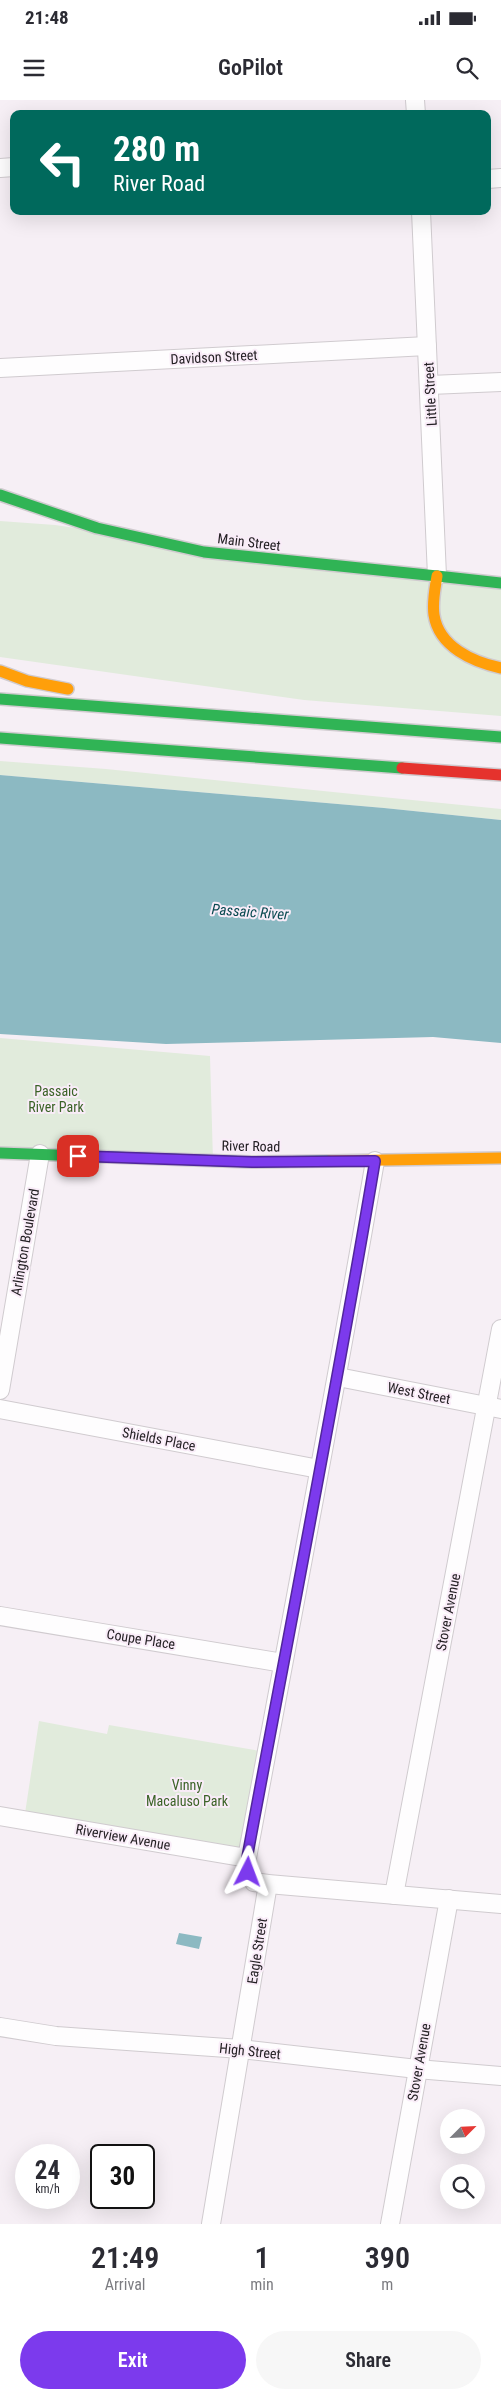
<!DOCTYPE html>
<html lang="en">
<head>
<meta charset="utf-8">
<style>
	body { margin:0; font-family:"Roboto Condensed",sans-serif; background:#f7f7f7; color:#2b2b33; height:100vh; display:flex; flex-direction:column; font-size:19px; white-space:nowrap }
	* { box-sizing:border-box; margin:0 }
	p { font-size:16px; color:#7c7c81 }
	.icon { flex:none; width:28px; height:28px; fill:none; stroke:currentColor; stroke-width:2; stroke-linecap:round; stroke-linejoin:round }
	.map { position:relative; height:2124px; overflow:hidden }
	.side { display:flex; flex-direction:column; background:#fff; flex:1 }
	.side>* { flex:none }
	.top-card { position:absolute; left:10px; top:10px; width:481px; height:105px; border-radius:10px; box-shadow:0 5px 20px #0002; background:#00695c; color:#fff; overflow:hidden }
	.needle { width:32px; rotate:66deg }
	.buttons { position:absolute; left:440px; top:2009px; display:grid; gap:10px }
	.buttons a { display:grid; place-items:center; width:45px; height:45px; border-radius:50%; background:#fff; box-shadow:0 5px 20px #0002; font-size:25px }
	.speed { position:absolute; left:15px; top:2044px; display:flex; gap:10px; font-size:25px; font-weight:700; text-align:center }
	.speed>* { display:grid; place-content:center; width:65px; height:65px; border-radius:50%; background:#fff; box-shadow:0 5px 20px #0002; line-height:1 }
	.speed small { font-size:12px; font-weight:400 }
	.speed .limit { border:2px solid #111; border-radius:8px; background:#fff; color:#111 }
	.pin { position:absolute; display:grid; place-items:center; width:42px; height:42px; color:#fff; margin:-21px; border-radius:10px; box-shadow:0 2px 8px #0006 }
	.me { position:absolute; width:55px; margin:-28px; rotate:3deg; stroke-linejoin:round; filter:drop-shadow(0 0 4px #0008) }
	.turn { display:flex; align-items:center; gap:18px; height:105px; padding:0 20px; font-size:22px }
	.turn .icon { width:65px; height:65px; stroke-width:2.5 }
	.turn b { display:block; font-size:35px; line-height:42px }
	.eta { display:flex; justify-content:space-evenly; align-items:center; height:85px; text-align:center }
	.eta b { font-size:30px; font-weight:600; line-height:35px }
	.primary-button { display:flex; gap:10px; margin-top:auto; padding:10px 20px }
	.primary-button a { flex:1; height:58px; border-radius:30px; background:#7c3aed; color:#fff; font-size:20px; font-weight:600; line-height:58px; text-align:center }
	.primary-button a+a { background:#f7f7f7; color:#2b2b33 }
	.status { display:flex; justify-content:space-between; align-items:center; height:35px; padding:0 25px; background:#fff; direction:ltr }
	.status svg { height:14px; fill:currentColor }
	header { display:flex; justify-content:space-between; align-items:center; height:65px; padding:0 20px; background:#fff; font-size:22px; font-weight:600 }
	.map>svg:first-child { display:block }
	.green { fill:#e1ebdc }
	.water { fill:#8cb9c2 }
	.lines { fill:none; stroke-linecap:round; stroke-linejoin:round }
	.street-casing { stroke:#d0cbcf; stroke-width:20 }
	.fast-casing { stroke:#d0cbcf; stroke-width:14 }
	.slow-casing { stroke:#d0cbcf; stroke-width:14 }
	.jam-casing { stroke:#d0cbcf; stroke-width:14 }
	.street { stroke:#fefdfe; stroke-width:18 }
	.fast { stroke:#30b455; stroke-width:11 }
	.slow { stroke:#ff9f0a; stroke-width:11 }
	.jam { stroke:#e5322d; stroke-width:11 }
	.route-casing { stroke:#51269a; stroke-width:12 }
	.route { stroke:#7c3aed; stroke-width:9 }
	.labels { text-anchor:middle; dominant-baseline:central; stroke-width:4; stroke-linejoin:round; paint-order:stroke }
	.street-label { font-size:14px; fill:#242024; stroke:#f9ecf8 }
	.park-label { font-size:14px; fill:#3b6327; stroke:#f9ecf8 }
	.water-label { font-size:15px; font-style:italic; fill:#084950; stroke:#f9ecf8 }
</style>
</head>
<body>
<div class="status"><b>21:48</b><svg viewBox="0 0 49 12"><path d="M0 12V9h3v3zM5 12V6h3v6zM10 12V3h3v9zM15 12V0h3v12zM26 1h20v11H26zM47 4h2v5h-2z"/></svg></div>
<header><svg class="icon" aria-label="menu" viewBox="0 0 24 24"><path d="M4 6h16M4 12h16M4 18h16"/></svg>GoPilot<svg class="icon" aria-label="search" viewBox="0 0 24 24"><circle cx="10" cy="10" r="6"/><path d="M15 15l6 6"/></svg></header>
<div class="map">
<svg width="501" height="2124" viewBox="0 0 501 2124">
	<rect width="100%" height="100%" fill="#f6eff5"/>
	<g class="green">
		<path d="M0,421L55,425L501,490V616L304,600L0,557Z"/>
		<path d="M0,661L106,669L501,709V720L384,708L0,675Z"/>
		<path d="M0,938L210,956L213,1061L0,1053Z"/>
		<path d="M39,1621L107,1634L109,1625L266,1652L247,1758L24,1720Z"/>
	</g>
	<g class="water">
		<path d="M0,675L384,708L501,720V943L433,937L166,944L0,934Z"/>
		<path d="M179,1833L202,1837L199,1849L176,1844Z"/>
	</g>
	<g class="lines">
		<g class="street-casing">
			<g id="street">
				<path d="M415,0L416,14"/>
				<path d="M0,68L14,67"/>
				<path d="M488,79L501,78"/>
				<path d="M421,111L437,476"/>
				<path d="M0,268L427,246"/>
				<path d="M430,285L501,282"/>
				<path d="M375,1061C335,1294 290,1526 247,1758L248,1772L254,1782L268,1784L501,1804"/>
				<path d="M338,1277L501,1309"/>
				<path d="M0,1290L40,1054"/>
				<path d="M0,1309L319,1369"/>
				<path d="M0,1516L283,1563"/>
				<path d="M0,1716L247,1758"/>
				<path d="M394,1795L501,1229"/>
				<path d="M0,1927L56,1936L241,1949L417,1969L501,1976"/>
				<path d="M211,2124L268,1784"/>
				<path d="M390,2124L449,1799"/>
			</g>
		</g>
		<g class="fast-casing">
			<g id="fast">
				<path d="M0,395L97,428L204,452L437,476"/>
				<path d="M437,476L501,483"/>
				<path d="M0,599L501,637"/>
				<path d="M0,638L402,668"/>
				<path d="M0,1053L252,1062L329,1061"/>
			</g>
		</g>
		<g class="slow-casing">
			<g id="slow">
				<path d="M437,476C435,489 432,502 434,515C439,547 473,562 501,568"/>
				<path d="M0,571L27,581L68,589"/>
				<path d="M329,1061L501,1058"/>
			</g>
		</g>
		<g class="jam-casing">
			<path id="jam" d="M402,668L501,675"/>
		</g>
		<use href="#street" class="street"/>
		<use href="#fast" class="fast"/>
		<use href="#slow" class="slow"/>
		<use href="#jam" class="jam"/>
	</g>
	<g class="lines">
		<g class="route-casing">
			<path id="route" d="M78,1056L252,1062L375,1061C336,1294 290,1526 247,1758L248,1772"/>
		</g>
		<use href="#route" class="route"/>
	</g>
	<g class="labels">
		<g class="street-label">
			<text transform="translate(214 257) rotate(-3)">Davidson Street</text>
			<text transform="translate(430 294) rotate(-93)">Little Street</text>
			<text transform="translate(249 442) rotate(7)">Main Street</text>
			<text transform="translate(251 1046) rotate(1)">River Road</text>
			<text transform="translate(25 1142) rotate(-80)">Arlington Boulevard</text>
			<text transform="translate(419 1293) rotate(11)">West Street</text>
			<text transform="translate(159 1339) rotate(11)">Shields Place</text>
			<text transform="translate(448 1512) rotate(-79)">Stover Avenue</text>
			<text transform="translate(141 1539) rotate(9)">Coupe Place</text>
			<text transform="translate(123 1737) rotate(10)">Riverview Avenue</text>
			<text transform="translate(257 1851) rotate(-81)">Eagle Street</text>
			<text transform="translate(250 1951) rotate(6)">High Street</text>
			<text transform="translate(419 1962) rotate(-80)">Stover Avenue</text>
		</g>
		<g class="park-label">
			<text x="56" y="991">Passaic<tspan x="56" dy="16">River Park</tspan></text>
			<text x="187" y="1685">Vinny<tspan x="187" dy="16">Macaluso Park</tspan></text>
		</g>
		<g class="water-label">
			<text transform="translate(250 812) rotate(4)">Passaic River</text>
		</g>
	</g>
</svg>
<div class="buttons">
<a><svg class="needle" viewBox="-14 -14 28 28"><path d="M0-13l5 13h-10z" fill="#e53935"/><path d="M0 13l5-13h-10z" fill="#7c7c81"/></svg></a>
<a><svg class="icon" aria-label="search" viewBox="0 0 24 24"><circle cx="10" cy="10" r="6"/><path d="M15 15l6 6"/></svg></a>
</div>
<div class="speed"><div>24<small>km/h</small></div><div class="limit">30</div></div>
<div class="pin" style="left:78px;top:1056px;background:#d93025"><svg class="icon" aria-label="arrive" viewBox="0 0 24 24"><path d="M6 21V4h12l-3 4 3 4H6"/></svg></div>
<svg class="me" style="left:248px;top:1772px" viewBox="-20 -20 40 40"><path d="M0-17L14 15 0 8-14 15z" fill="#7c3aed" stroke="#fff" stroke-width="4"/></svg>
<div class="top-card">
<div class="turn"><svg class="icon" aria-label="left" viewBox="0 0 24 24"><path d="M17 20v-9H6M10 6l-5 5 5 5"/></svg><div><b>280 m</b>River Road</div></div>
</div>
</div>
<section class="side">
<div class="eta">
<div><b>21:49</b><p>Arrival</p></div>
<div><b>1</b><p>min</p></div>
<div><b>390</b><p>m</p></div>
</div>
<div class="primary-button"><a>Exit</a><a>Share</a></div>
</section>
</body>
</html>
